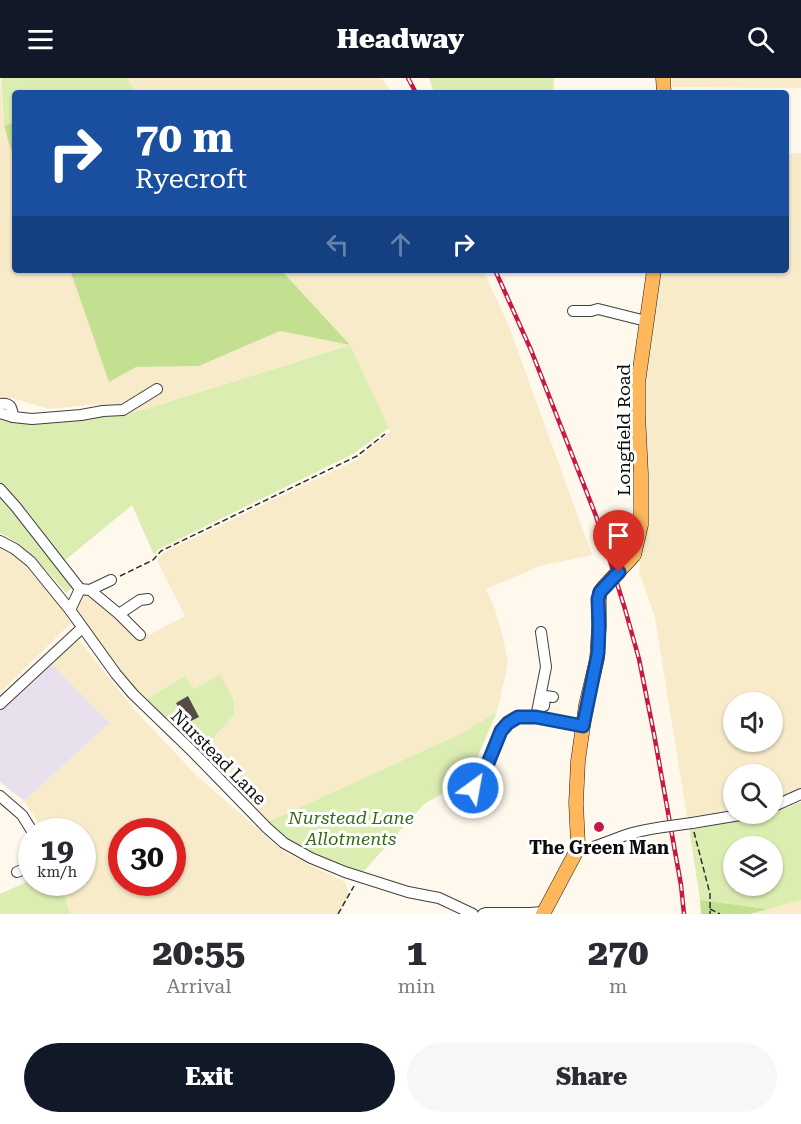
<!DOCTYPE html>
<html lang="en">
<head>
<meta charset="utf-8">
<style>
	body { margin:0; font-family:"Roboto Serif",serif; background:#f7f7f7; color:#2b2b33; height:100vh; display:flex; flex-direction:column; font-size:22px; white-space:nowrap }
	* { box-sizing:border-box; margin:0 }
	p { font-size:20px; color:#7c7c81 }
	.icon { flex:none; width:33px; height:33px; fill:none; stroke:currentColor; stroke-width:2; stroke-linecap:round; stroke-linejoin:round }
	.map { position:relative; height:836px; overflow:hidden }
	.sheet { display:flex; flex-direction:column; background:#fff; flex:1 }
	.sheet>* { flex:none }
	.guide { position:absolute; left:12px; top:12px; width:777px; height:183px; border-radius:6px; box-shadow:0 2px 4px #0004; background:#1a4fa0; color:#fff; overflow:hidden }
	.tools { position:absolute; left:723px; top:614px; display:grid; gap:12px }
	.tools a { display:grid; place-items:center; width:60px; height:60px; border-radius:50%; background:#fff; box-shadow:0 2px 4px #0004; font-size:30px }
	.speed { position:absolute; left:18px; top:740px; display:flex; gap:12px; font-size:30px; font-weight:700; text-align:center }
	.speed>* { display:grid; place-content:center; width:78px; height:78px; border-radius:50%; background:#fff; box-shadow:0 2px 4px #0004; line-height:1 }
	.speed small { font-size:15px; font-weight:400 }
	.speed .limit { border:9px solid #d22; background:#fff; color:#111 }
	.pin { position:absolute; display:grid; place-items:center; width:51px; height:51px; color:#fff; margin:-62px -26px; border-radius:50% 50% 50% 0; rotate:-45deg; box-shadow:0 0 6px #0007 }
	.pin .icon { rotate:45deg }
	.me { position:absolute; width:66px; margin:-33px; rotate:32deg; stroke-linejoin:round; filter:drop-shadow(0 0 4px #0008) }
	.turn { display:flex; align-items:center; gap:21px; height:126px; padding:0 24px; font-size:27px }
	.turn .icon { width:78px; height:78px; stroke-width:2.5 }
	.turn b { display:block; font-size:42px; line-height:51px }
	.lanes { display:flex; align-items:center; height:57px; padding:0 24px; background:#0003; justify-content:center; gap:30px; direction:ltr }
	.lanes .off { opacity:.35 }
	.eta { display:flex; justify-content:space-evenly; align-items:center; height:102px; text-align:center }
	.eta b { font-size:36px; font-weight:800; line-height:42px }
	.primary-button { display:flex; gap:12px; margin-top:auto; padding:12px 24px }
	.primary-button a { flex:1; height:69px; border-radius:36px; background:#111827; color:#fff; font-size:24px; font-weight:800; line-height:69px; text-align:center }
	.primary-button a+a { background:#f7f7f7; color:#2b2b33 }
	header { display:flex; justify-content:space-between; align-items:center; height:78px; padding:0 24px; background:#111827; color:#fff; font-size:27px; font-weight:800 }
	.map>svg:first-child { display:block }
	.industrial { fill:#e9e0ed }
	.farmland { fill:#f8ebca; fill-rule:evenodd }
	.green { fill:#dcedb2; fill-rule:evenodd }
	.forest { fill:#c3df90 }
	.building { fill:#564b48 }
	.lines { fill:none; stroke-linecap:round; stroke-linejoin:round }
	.minor-casing { stroke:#404040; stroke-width:12 }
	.major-casing { stroke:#1e1e1e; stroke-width:15 }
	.path { stroke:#2f2f2f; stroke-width:1.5; stroke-dasharray:6 3; stroke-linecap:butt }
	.minor { stroke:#fff; stroke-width:10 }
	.major { stroke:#ffb75c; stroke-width:14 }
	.rail-casing { stroke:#c91844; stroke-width:4.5 }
	.rail { stroke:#fff; stroke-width:2; stroke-dasharray:7; stroke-linecap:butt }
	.minor-bridge-casing { stroke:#404040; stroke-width:12; stroke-linecap:butt }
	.major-bridge-casing { stroke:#1e1e1e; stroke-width:15; stroke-linecap:butt }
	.minor-bridge { stroke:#fff; stroke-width:10 }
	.major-bridge { stroke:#ffb75c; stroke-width:14 }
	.route-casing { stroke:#114b97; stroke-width:15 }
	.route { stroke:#1a73e8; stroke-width:10 }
	.poi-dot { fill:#c91844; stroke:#fff; stroke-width:2 }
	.labels { text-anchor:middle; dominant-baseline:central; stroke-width:6; stroke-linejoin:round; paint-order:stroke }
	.street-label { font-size:18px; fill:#0d0d0d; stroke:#fff }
	.park-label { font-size:18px; font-style:italic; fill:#396a17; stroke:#fff }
	.poi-label { font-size:18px; font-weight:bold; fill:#0d0d0d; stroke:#fff }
</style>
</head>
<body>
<header><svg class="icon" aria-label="menu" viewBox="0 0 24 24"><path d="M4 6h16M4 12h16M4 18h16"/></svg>Headway<svg class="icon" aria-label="search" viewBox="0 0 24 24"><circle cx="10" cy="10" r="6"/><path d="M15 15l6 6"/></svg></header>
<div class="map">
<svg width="801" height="836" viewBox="0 0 801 836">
	<rect width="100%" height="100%" fill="#fff8ec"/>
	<path class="industrial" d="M51,585L110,645L24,723L0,704V632Z"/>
	<g class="farmland">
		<path d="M0,0L4,48L15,86V192H70L109,303L136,289L199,288L280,253L349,267L281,192H483L508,246L592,477L540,488L486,511L495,531L503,559L508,585L497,634L462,655L268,744L255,727L199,675L220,597L194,611L185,598L145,622L114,589L74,531L82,517L105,518L149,557L185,538L157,483L163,475L358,381L390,354L349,267L126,337L92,338L98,326L49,331L12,320H0Z"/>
		<path d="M127,0H382L392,15H137Z"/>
		<path d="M672,0H801V10L672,9Z"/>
		<path d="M801,75V710L783,721L773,725L772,696H734L733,732L687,739L655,539L639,494L648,433L643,338L645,276L659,192H786V76ZM734,624H772V663H734Z"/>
		<path d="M0,468L28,484L71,545L0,615Z"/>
		<path d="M75,557L133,630L195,696L284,774L345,804L349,817L338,836H70L61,804H82V753H44L24,723L110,645L48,582ZM122,753H172V804H122Z"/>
		<path d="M801,822V836H750L768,831Z"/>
	</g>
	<g class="green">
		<path d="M1,0H127L137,15H15V43L4,48Z"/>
		<path d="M429,0H554L553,15H434Z"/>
		<path d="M350,267L389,350L353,376L159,471L154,477L132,427L57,489L73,509L66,515C48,494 26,466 0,455V338L126,337Z"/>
		<path d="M220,596L234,623V637L199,675L145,622L185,598L194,611ZM188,619L192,626L187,628L199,639L187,645L176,625Z"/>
		<path d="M497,634L470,696L454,709L424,726L363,794L341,790L294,766L268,744L462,655Z"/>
		<path d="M801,724V822L768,831L700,822L689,749L696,751L776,734ZM734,768H772V807H734Z"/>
		<path d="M31,802L32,804H61L70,836H0V816Z"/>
	</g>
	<g class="forest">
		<path d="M15,43V86L4,48Z"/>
		<path d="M70,192H281L350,267L280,253L199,288L136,289L109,304Z"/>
		<path d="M700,822L768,831L750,836H701Z"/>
	</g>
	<path class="building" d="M188,618L199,639L187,645L176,625Z"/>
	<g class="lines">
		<g class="minor-casing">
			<g id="minor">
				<path d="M573,233H591L598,231L646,243"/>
				<path d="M0,326C11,325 12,329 13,339"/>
				<path d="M0,335L13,339L32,341L81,337L103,333L123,332L157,311"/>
				<path d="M0,411L16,429L80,511L70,532"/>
				<path d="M0,463L15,471L31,484L70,532L116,596L133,616L194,675L267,750L284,765L311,780L345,794L408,814L439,820L473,836"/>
				<path d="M80,511L90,512L119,536L140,557"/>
				<path d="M90,512L111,502"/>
				<path d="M119,536L140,522L148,521"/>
				<path d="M0,626L82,550"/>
				<path d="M544,628L545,618L553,619"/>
				<path d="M536,639L546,589L541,554"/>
				<path d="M473,710L484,721"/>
				<path d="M0,718L22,737L32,753"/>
				<path d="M460,719C469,713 478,707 483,697C493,679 495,645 518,639C534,636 567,645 583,648"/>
				<path d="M772,729L801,716"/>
				<path d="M692,745L752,735"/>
				<path d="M576,774C593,770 609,763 626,757C638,753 650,751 663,749"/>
				<path d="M17,794L32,788"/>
				<path d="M483,836L486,835H530L543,834"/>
			</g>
		</g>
		<g class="major-casing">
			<g id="major">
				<path d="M663,0L664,15"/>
				<path d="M634,477L641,447V396L638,336V305L654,192"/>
				<path d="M543,836L576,774L578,766L576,725L578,683L586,627L597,581L599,548V521L600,514L603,510"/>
			</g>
		</g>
		<g class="path">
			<path d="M120,498L153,482L161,473L357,378L385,356"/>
			<path d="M694,754L710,816V836"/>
			<path d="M710,831L720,836"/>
			<path d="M338,836L354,808"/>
		</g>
		<use href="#minor" class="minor"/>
		<use href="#major" class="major"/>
		<g class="rail-casing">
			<g id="rail">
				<path d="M408,0L416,15"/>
				<path d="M495,192L531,272L596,438L625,531L639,581L654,656L681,807L684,836"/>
			</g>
		</g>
		<use href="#rail" class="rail"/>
		<g class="minor-bridge-casing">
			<path id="minor-bridge" d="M663,749L692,745"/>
		</g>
		<g class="major-bridge-casing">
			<path id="major-bridge" d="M603,510L634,477"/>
		</g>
		<use href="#minor-bridge" class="minor-bridge"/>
		<use href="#major-bridge" class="major-bridge"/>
	</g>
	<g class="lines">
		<g class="route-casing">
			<path id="route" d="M473,710L484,695L501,653L508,645L518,639H536L583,648L598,575L599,548L598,521L600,514L619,494"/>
		</g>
		<use href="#route" class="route"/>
	</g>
	<circle class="poi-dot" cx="599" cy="749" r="6"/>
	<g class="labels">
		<g class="street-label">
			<text transform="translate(623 352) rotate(-90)">Longfield Road</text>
			<text transform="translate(219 679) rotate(45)">Nurstead Lane</text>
		</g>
		<g class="park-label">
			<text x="351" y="739">Nurstead Lane<tspan x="351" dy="21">Allotments</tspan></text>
		</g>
		<g class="poi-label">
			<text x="599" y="769">The Green Man</text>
		</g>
	</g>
</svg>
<div class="tools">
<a><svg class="icon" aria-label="sound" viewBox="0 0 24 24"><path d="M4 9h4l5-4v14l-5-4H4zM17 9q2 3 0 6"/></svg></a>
<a><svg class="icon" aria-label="search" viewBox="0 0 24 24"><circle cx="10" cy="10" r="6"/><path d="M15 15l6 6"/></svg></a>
<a><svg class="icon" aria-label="layers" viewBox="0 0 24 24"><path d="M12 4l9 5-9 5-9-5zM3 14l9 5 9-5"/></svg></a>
</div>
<div class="speed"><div>19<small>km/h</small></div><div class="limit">30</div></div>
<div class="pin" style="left:619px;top:494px;background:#d93025"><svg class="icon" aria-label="arrive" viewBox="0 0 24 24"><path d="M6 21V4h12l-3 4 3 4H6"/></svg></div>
<svg class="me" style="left:473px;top:710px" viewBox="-20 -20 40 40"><circle r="17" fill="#1a73e8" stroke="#fff" stroke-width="3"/><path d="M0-11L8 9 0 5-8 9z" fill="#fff"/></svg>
<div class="guide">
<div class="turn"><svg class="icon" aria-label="right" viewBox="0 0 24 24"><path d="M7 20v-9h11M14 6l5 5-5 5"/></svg><div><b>70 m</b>Ryecroft</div></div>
<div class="lanes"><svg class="icon off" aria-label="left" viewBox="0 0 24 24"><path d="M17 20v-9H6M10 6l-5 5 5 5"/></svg><svg class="icon off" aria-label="ahead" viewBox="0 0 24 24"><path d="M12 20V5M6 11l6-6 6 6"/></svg><svg class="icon" aria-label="right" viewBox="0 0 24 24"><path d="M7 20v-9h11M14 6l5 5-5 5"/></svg></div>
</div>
</div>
<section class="sheet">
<div class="eta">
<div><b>20:55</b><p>Arrival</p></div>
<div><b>1</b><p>min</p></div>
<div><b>270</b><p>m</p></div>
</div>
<div class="primary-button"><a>Exit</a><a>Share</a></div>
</section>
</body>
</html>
